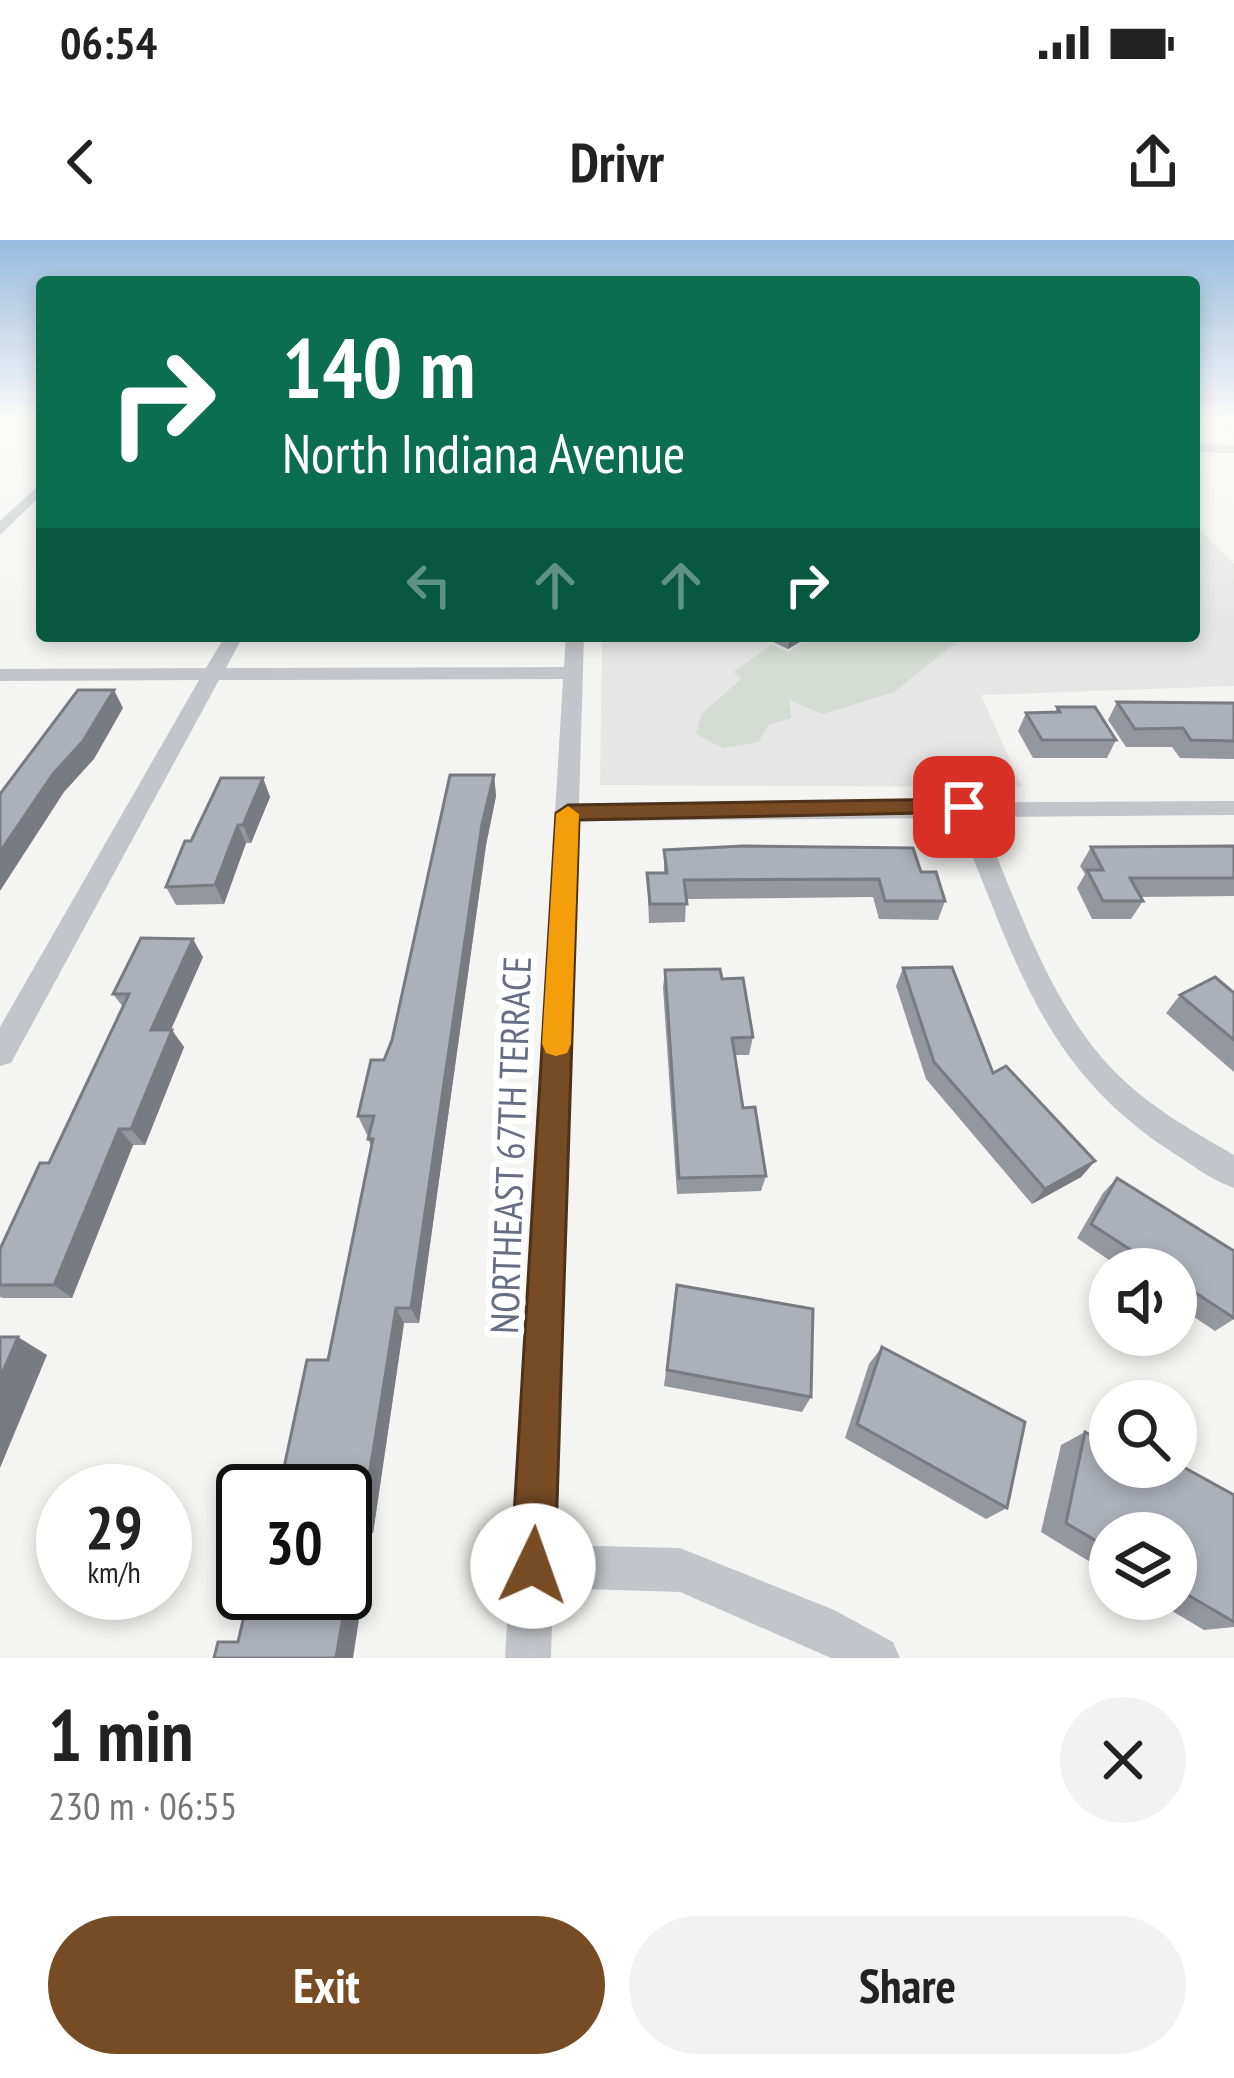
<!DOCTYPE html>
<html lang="en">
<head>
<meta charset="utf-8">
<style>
	body { margin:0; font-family:"PT Sans Narrow",sans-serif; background:#f2f2f2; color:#222; height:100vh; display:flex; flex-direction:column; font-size:45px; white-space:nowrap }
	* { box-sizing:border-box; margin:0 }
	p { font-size:39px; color:#767676 }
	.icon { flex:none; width:66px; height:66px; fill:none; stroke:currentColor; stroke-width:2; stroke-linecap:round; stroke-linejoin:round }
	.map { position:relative; height:1418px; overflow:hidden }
	.panel { display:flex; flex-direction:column; background:#fff; flex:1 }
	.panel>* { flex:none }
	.banner { position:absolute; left:36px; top:36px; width:1164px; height:366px; border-radius:12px; box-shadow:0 6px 18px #0003; background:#0b6e4f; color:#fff; overflow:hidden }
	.buttons { position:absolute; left:1089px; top:1008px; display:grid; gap:24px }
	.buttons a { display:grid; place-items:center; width:108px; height:108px; border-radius:50%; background:#fff; box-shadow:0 6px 18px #0003; font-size:60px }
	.speed { position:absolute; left:36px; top:1224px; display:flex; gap:24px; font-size:60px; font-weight:700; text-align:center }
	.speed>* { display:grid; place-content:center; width:156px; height:156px; border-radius:50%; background:#fff; box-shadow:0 6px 18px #0003; line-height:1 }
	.speed small { font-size:30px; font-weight:400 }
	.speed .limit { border:6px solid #111; border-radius:18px; background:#fff; color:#111 }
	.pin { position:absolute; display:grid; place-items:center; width:102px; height:102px; color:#fff; margin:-51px; border-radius:24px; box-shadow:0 6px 18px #0006 }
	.me { position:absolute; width:132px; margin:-66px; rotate:3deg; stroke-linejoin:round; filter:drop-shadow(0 0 9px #0008) }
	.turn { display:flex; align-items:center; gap:42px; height:252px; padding:0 48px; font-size:54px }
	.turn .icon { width:156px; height:156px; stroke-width:2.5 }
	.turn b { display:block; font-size:84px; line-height:102px }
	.lanes { display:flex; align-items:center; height:114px; padding:0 48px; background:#0003; justify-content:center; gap:60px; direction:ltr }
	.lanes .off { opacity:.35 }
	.round { display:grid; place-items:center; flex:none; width:126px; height:126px; border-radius:63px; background:#f2f2f2 }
	.head { display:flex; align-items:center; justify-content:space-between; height:204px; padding:0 48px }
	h1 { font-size:72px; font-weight:700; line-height:90px }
	.cta { display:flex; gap:24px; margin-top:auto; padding:24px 48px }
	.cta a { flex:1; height:138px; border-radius:72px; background:#774c25; color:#fff; font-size:48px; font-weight:700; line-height:138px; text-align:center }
	.cta a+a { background:#f2f2f2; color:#222 }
	.status { display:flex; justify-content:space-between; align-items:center; height:84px; padding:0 60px; background:#fff; direction:ltr }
	.status svg { height:33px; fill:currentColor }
	header { display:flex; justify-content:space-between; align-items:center; height:156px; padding:0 48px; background:#fff; font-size:54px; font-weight:700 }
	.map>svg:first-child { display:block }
	.built { fill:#e5e6e5 }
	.green { fill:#d4dcd3 }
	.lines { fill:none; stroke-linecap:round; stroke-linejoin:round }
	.minor { fill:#c3c5ca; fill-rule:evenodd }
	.wall { fill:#94979e }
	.shaded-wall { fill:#787b81 }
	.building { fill:#acb0b8; stroke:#787b81; stroke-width:3 }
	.route { fill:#774c25; stroke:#4d3118; stroke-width:3 }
	.slow { fill:#f59e0b }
	.labels { text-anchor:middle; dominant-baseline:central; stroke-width:12; stroke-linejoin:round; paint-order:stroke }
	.near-street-label { font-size:39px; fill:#656e82; stroke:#fff }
</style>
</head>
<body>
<div class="status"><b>06:54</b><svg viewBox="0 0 49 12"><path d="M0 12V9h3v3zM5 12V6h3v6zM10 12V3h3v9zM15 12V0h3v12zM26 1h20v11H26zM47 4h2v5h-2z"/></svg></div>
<header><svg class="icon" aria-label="back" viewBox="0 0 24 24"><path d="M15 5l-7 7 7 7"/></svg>Drivr<svg class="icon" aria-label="share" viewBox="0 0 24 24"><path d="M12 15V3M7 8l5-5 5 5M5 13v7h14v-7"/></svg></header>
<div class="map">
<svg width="1234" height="1418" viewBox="0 0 1234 1418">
	<rect width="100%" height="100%" fill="#f4f5f2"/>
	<path class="built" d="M1194,285L1234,324V446L981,455L1022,547L600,545L602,396H1194Z"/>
	<path class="green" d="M811,396H964L894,452L823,474L789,460L791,478L769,485L758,502L723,508L696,494L701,475L742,438L733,432L771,405L788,412Z"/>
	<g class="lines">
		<g class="minor">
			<path d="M1217,180H1230L1234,196Z"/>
			<path d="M1194,204L1234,205V213L1194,212Z"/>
			<path d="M42,242V254L0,295V281Z"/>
			<path d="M225,396H243L226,428L564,427L566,396H584L579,565L1234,561V575L980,577C1018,663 1048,762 1113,830C1148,866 1191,890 1234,915V948C1214,941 1196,928 1178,916C1041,830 1016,719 957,578L578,581L555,1305L680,1308L834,1370L893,1402L900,1418H831L680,1352L553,1348L551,1418H505L563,439L219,440L11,823L0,826V787L199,440L0,441V429L206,428Z"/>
		</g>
	</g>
	<g class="wall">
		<path d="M296,396H332L297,398Z"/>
		<rect x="490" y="396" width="33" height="2"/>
		<path d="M761,396H810L788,409Z"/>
		<path d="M1117,462L1234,463V519L1180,518L1172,507H1126L1108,480Z"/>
		<path d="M1057,467L1116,500L1107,518H1033L1018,491L1026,473L1055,472Z"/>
		<path d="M494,535L496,556L486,605L419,1083H404L373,1293H345V1251L328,1120L371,906L368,899L369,895H367L358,876L384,820Z"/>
		<path d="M263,538L270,557L251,603H246L224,664L176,665L166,647L191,601Z"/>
		<path d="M1234,606V656L1140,657L1143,661L1131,679H1092L1077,648L1085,634L1080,626L1091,607Z"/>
		<path d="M664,610L921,632L945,661L938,680L879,679L873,657L686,659L685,682L649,683L647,633H664Z"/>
		<path d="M203,717L171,790L184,807L145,905H133L72,1058H3L0,1057V1009L49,923L123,767L113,754Z"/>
		<path d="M903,728L993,833L1095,921L1081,937L1032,964L926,839L896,746Z"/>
		<path d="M665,730L753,797L749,815H735L743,868L766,936L761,951L677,954L663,748Z"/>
		<path d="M1234,753V832L1166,773L1180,755Z"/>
		<path d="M1117,938L1234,1011V1079L1215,1091L1176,1065V1029H1122L1077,998L1103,953Z"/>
		<path d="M677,1045L811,1157L802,1172L664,1146Z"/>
		<path d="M882,1107L1007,1268L986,1279L845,1198L869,1124Z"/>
		<path d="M1085,1192L1105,1202L1110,1200V1227L1234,1255V1387L1204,1390L1152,1359H1176V1293H1110V1334L1041,1292L1061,1205Z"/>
	</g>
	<g class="shaded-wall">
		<path d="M790,396H810L788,409Z"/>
		<path d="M114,450L123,468L94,519L64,552L0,651V612L53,534Z"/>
		<path d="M494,535L496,556L486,605L419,1083L411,1068L482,584Z"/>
		<path d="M263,538L270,557L251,603L243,585Z"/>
		<path d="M238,585L246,603L224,664L215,645Z"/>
		<path d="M193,699L203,717L163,807L151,790Z"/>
		<path d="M172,790L184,807L145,905L131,889Z"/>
		<path d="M119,889L133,905L72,1058L54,1045Z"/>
		<path d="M1095,921L1081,937L1032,964L1045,949Z"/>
		<path d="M396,1068L404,1083L373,1293L361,1286Z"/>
		<path d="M18,1097L47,1115L0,1228V1138Z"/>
		<path d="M347,1354L362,1360L353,1418H336Z"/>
	</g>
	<g class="building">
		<path d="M78,450H114L83,501L53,534L0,612V554Z"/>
		<path d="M1117,462L1234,463V501L1191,500L1183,488L1135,489Z"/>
		<path d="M1057,467H1095L1116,500H1042L1026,473L1060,472Z"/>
		<path d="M450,535H494L482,584L411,1068H396L361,1286H345V1251H279L307,1120H328L373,899H368L374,876H358L371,820H384L392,800Z"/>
		<path d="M221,538H263L243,585H238L215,645L166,647L185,601H191Z"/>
		<path d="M743,606L913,608L921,632H936L945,661H885L879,639L684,640L687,664H650L647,633H667L664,610Z"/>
		<path d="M1234,606V638H1130L1143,661H1103L1087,630H1103L1091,607Z"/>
		<path d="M141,698L193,699L151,790H172L131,889H119L54,1045H0V1009L40,923H49L129,754H113Z"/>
		<path d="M952,727L993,833L1006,826L1095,921L1045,949L934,822L903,728Z"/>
		<path d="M720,729L722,739L743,738L753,797L732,798L743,868L755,867L766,936L679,938L665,730Z"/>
		<path d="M1215,737L1234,753V800L1180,755Z"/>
		<path d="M1117,938L1234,1011V1078L1176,1040V1029H1160L1091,984Z"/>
		<path d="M677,1045L813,1069L811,1157L667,1130Z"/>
		<path d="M0,1097H18L0,1138Z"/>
		<path d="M882,1107L1025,1182L1007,1268L857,1184Z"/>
		<path d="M1085,1192L1110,1205V1227H1176V1223L1234,1255V1382L1176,1348V1293H1110V1309L1066,1283Z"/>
		<path d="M249,1354H347L336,1418H214L218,1402H238Z"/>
	</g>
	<linearGradient id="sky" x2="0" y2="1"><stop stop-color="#97bbdd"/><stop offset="0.47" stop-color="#fafaf9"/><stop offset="1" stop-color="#fafaf9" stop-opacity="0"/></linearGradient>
	<rect width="1234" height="379" fill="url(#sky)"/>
	<path class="route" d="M964,559L976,567L973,572L579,580L555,1326L548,1342L533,1348L517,1342L511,1326L556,573L568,565Z"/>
	<path class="slow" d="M568,566L579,574L571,804L567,813L556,816L546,813L542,804L556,574Z"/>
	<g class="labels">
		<g class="near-street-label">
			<text transform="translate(510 905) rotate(-88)">NORTHEAST 67TH TERRACE</text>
		</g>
	</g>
</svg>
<div class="buttons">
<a><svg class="icon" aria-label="sound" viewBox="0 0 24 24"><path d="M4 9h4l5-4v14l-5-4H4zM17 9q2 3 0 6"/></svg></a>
<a><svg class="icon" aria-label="search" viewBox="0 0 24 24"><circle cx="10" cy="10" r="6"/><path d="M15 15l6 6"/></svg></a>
<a><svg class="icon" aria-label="layers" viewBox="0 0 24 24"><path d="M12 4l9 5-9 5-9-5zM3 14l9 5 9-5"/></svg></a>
</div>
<div class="speed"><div>29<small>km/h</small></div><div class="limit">30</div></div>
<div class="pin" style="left:964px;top:567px;background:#d93025"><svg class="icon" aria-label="arrive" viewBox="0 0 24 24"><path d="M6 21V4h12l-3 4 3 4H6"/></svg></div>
<svg class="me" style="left:533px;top:1326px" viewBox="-20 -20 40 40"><circle r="19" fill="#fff"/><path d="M0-13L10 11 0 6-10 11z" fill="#774c25"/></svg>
<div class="banner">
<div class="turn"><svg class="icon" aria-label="right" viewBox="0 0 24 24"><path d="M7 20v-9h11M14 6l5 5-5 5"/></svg><div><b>140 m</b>North Indiana Avenue</div></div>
<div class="lanes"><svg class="icon off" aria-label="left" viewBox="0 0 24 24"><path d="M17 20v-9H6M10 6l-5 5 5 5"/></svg><svg class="icon off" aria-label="ahead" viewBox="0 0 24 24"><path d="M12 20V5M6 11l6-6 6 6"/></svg><svg class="icon off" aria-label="ahead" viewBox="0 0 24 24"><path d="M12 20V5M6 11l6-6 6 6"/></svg><svg class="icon" aria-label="right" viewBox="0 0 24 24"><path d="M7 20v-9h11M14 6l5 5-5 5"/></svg></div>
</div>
</div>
<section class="panel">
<div class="head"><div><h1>1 min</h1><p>230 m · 06:55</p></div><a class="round"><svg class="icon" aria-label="close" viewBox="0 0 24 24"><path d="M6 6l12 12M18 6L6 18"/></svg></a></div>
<div class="cta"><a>Exit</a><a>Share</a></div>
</section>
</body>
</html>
